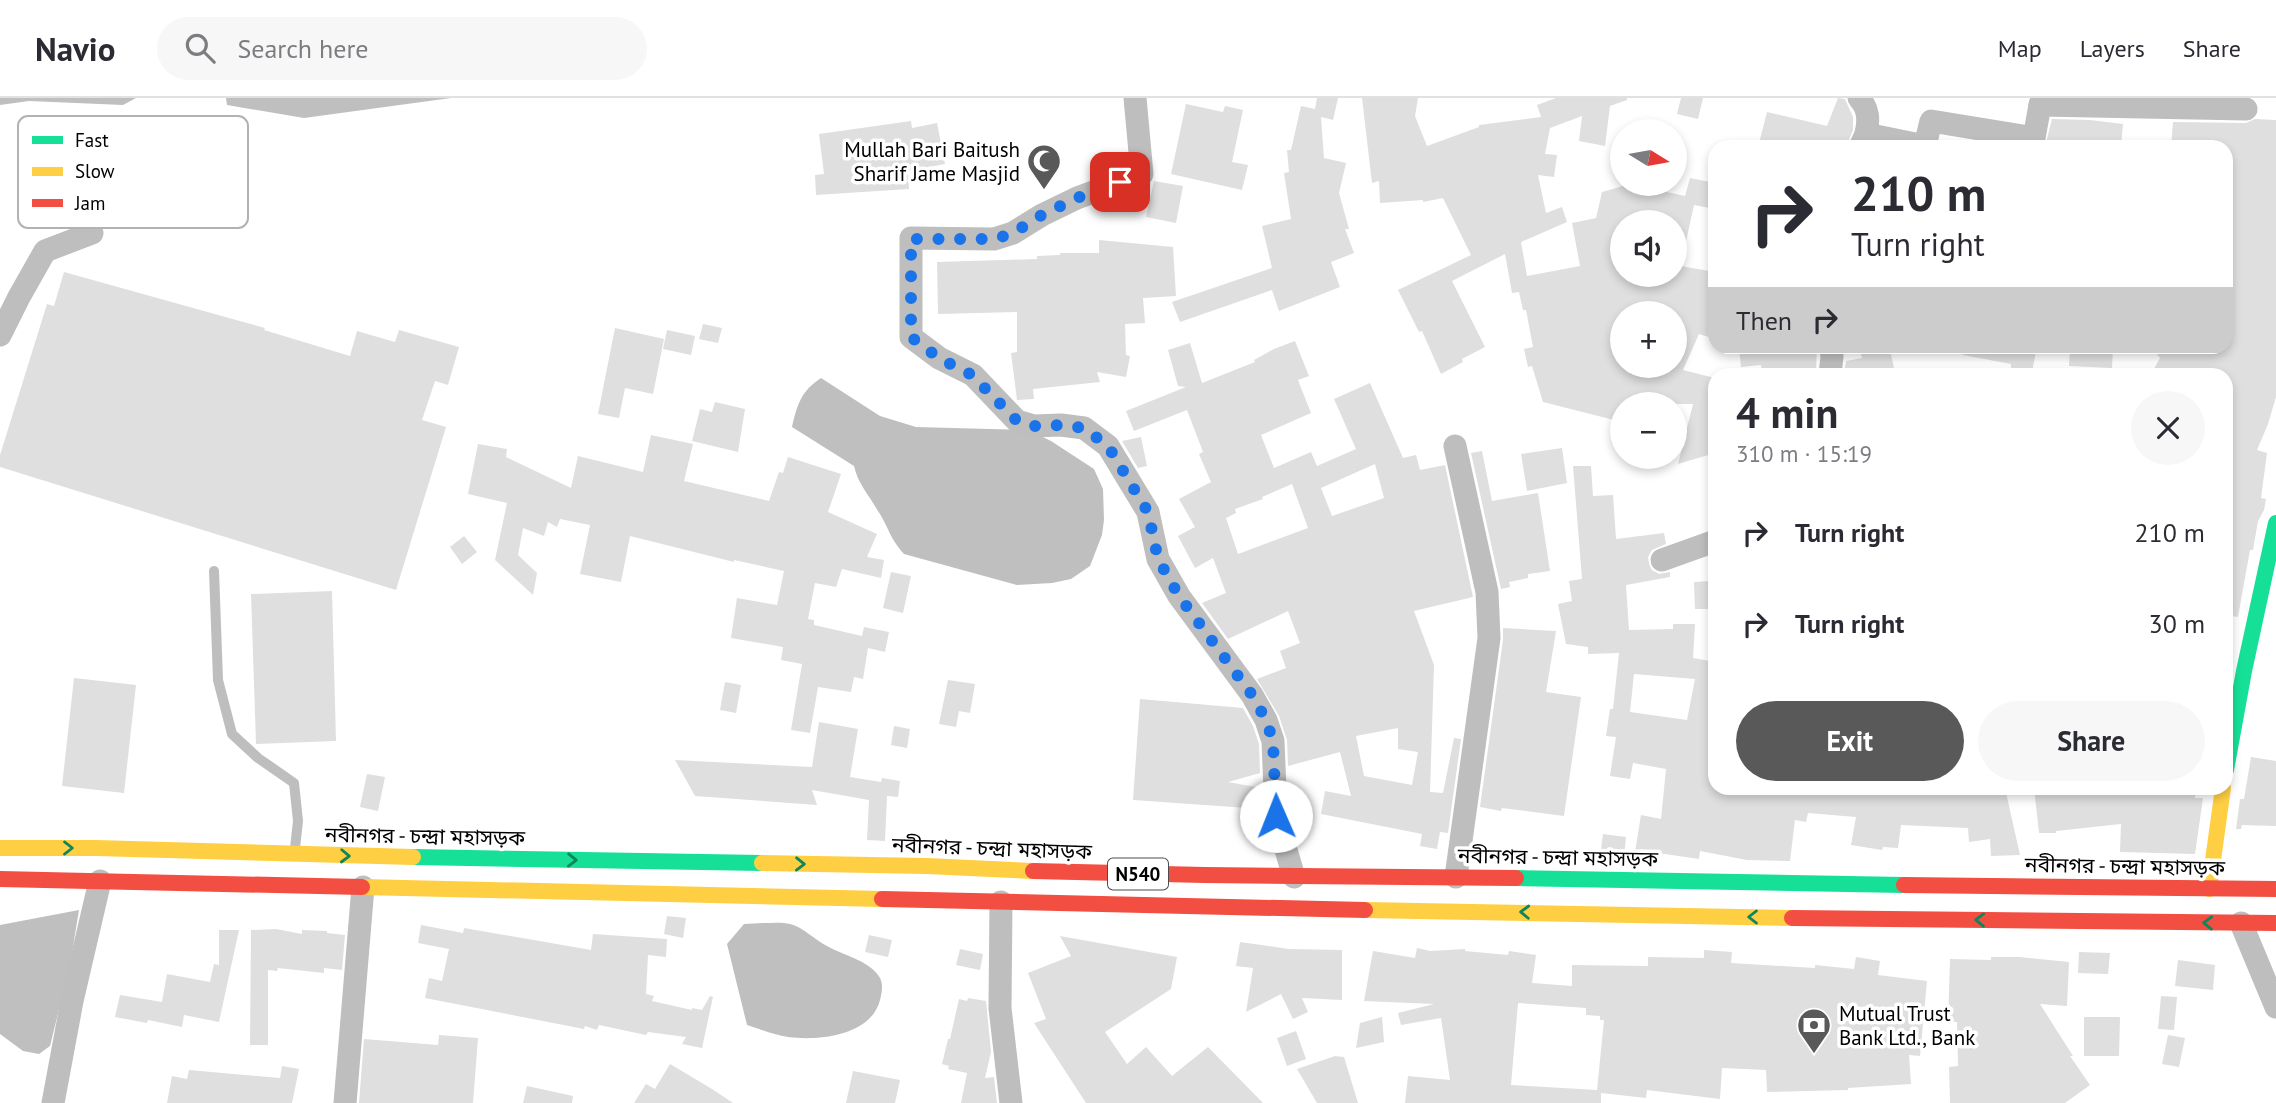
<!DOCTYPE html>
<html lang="en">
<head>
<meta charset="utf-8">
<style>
	body { margin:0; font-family:"PT Sans","Noto Sans Bengali",sans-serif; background:#f7f7f7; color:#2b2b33; height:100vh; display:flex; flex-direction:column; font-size:26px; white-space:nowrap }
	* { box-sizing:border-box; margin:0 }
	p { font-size:23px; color:#7c7c81 }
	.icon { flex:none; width:38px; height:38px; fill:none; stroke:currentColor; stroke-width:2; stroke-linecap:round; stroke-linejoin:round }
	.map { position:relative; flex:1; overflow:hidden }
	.details { position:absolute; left:1708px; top:270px; width:525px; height:427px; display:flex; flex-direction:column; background:#fff; border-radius:21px; box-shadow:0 4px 10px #0003 }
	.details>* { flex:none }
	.banner { position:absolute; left:1708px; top:42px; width:525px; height:214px; border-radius:21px; box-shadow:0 4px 10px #0003; background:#fff; color:#2b2b33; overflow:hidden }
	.needle { width:46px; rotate:101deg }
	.buttons { position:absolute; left:1610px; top:21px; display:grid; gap:14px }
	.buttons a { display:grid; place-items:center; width:77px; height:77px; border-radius:50%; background:#fff; box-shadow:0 4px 10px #0003; font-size:35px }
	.pin { position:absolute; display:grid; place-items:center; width:60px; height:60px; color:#fff; margin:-30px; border-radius:14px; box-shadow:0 4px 10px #0006 }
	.me { position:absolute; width:77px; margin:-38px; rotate:359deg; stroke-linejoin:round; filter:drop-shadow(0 0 5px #0008) }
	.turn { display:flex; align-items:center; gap:24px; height:147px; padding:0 28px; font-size:32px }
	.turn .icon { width:91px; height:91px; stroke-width:2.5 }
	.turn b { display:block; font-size:49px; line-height:60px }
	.then { display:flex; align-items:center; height:66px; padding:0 28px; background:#0003; gap:14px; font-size:26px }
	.round { display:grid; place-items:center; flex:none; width:74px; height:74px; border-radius:37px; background:#f7f7f7 }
	.summary { display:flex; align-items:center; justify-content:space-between; height:119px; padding:0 28px }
	h1 { font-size:42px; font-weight:600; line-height:52px }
	.action { display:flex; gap:14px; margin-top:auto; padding:14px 28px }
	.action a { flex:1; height:80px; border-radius:42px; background:#595959; color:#fff; font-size:28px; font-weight:600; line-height:80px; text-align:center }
	.action a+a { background:#f7f7f7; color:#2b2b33 }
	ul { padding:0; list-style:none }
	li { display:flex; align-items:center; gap:21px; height:91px; padding:0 28px }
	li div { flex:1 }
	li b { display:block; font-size:26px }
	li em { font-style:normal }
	header { display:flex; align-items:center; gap:42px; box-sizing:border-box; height:98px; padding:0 35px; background:#fff; border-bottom:2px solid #e1e1e2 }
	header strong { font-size:33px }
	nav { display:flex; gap:38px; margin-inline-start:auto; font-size:24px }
	.search { width:490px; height:63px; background:#f7f7f7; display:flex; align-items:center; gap:18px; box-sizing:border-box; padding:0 24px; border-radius:38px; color:#7c7c81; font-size:26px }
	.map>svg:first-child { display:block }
	.water { fill:#bfbfbf }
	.building { fill:#dfdfdf; fill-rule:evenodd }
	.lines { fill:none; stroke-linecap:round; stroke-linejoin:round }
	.lane { stroke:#bebebe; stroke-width:10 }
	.street { stroke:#bebebe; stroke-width:23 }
	.fast { stroke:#16e098; stroke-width:16 }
	.slow { stroke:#ffcf43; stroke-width:16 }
	.jam { stroke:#f24e42; stroke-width:16 }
	.oneway { stroke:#0d865b }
	.route { stroke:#1a73e8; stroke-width:12; stroke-dasharray:0 21.6 }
	.labels { text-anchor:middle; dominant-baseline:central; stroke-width:7; stroke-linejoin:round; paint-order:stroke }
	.shield { fill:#fff; stroke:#4c4c4c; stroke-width:2 }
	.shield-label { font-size:19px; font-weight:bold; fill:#000 }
	.poi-label { font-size:21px; fill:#000; stroke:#fff; text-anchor:end }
	.street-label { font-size:21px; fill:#000; stroke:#fff }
	.key { fill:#fff; stroke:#b2b2b2; stroke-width:2 }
	.key-label { font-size:19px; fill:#000 }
</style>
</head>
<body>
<header>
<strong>Navio</strong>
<div class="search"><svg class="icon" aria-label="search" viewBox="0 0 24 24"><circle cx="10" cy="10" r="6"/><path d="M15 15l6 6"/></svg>Search here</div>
<nav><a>Map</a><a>Layers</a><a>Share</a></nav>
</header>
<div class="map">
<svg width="2276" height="1005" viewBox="0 0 2276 1005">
	<rect width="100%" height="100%" fill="#fff"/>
	<g class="water">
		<path d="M0,0H136L123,7L29,3L0,7Z"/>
		<path d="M226,0H451L304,20L227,7Z"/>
		<path d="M821,280L880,318L916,329L1028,332L1051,343L1094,371L1103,391L1104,422L1102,437L1090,468L1071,481L1052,485L1017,487L904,456C889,439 889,430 878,413C869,397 858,386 854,368L792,329C797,307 801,293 821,280Z"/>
		<path d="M79,812L70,867L50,948L39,956L23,953L0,936V827Z"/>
		<path d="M763,825C772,825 782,824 790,826C803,829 815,842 827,848C843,857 867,862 878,877C884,884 882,894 880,902C871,938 818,943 788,939C774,937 760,931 747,927L727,846L744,826Z"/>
	</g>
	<g class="building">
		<path d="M1317,0H1338L1333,22L1321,19L1324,60L1346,65L1339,95L1349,131H1345L1354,155L1331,164L1340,189L1279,213L1272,192L1180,224L1172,204L1272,170L1262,128L1291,121L1284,75L1289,74L1287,52H1291L1301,8L1315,11Z"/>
		<path d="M1362,0H1418L1415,18L1427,48L1479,29V27L1541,19L1537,7L1556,0H1627V2L1610,8L1605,48L1579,43L1582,18L1550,30L1545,56L1557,57L1554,79L1538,77L1546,115L1562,109L1567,124L1521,144L1527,178L1580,168L1572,125L1596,120L1602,94L1630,86L1685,98L1690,80L1715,85V111L1694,107L1682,162L1675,161V124H1622V177H1675V167L1715,174V241L1699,236L1683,272L1715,280V355L1678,366L1693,306H1622V324L1543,304L1532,268L1528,269L1524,251L1533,249L1526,212H1523L1519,194L1512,195L1505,156L1452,183L1485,249L1462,261L1463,264L1441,276L1422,233L1419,234L1398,192L1471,157L1443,100L1423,104V102L1380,105L1379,83L1372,85ZM1622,215H1675V268H1622Z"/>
		<path d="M1681,0H1703L1698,21L1677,16Z"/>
		<path d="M1838,0L1845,1L1853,19V32L1846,49H1758L1767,14L1827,28Z"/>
		<path d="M1186,6L1223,14L1225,8L1243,12L1232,64L1248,67L1242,92L1171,76Z"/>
		<path d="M2052,21L2090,22L2123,26L2121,49H2045Z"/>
		<path d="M2255,21L2276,22V299L2268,326L2257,352L2267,355L2261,400L2266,401L2264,412L2258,423L2253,452H2250L2238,519L2226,517V276H2151L2160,260L2151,248H2226V49H2171L2173,24L2246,25Z"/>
		<path d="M911,23L912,30L937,25L945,66L908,73L909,91L816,97L815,77L824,76L819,36Z"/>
		<path d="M1154,83L1183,88L1176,125L1146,119Z"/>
		<path d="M1099,142L1173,149L1176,198L1143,200L1145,225L1125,226L1126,257L1130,258L1126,279L1097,274L1100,284L1033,291L1034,301L1017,302L1011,255L1017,254V214L938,216L937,164L1037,161V158L1060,157V155H1099Z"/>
		<path d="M64,174L265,230L264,232L350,258L357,233L395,244L399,232L459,249L448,287L435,283L422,322L446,329L396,492L0,369V357L47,206L54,208Z"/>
		<path d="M703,226L722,230L718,245L699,241Z"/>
		<path d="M615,230L664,241L653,296L625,290L619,320L598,316Z"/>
		<path d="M667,232L695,238L691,257L663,251Z"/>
		<path d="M1295,243L1309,278L1298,282L1311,315L1261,337L1274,370L1311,354L1317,368L1356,351L1334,301L1370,285L1403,360L1416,357L1420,372L1445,367L1473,499L1414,513L1434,567L1430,694L1443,695L1454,640L1461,641L1448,735L1440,734L1437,751L1420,748L1422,736L1321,716L1325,693L1351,698L1340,654L1288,668L1287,642L1279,618L1257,581L1286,570L1280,553L1300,545L1288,513L1228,541L1202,505L1226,495L1213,460L1195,470L1178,438L1195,429L1179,401L1211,384L1199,356L1203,354L1187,312L1134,333L1126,313L1186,289L1178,288L1168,252L1190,245L1202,285L1255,264L1254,262L1274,251ZM1375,366L1384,400L1332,418L1321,390ZM1292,386L1308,430L1238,456L1226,420L1236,415L1235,411L1263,401L1262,399ZM1398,630V651L1418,654L1412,687L1364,678L1356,638Z"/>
		<path d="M1755,248H1817L1816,276H1762L1761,267L1741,269L1739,250Z"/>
		<path d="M1859,248H1889L1895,274L1884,276H1844L1846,263L1862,260Z"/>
		<path d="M1964,248H2037L2032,274L2011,270V266L1963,257Z"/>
		<path d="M2070,248L2113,249L2112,270L2069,268Z"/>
		<path d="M715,304L745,311L738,354L692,343L700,311L712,314Z"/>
		<path d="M651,337L693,346L684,383L769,403L779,374L783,375L788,359L841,376L828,414L877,436L867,459L884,462L881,480L842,471L836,489L815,485L808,521L814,522V527L862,538L864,529L889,534L885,554L868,550L863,581L854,579L851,594L818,589L810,635L791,632L802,566L781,562L783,549L731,540L737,500L777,507L784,473L734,462V464L630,438L621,484L580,476L590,427L560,421L557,429L548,424L544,438L523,430L518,457L537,475L533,497L495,462L507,405L468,396L478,346L507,351L506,359L571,390L578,358L643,374Z"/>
		<path d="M1141,339L1147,368L1138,370L1122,343Z"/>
		<path d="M1562,350L1567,385L1527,393L1521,356Z"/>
		<path d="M1482,353L1492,403L1538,395L1550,473L1528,476V480L1509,484L1510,489L1501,491L1471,355Z"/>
		<path d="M1573,368H1591L1593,398L1613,397L1616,441L1664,435L1666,446L1652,452L1648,459L1649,466L1652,472L1659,476L1670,474V479L1626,487L1629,532L1673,531V526H1695L1693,560L1715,564V690H1911L1990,694L1989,690H2005L2020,757L1991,758L1990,741L1969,744L1968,730L1901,727L1898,750L1883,749L1882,752L1851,747L1856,719L1808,715L1806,724L1795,722L1790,763L1747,762L1700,753L1699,761L1651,754L1650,757L1635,754L1641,717L1661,721L1666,671L1633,665L1630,681L1610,678L1616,639L1606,638L1610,611H1613L1619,555L1588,556V549L1566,546L1558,506L1572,503L1569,483L1582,481ZM1634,576L1695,581L1687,622L1630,614Z"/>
		<path d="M464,438L477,454L462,466L450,449Z"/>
		<path d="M891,474L911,478L903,515L883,510Z"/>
		<path d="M1711,483V511H1695L1694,484Z"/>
		<path d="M332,493L336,643L256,646L251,496Z"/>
		<path d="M1503,530L1556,533L1546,594L1581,599L1564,718L1502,710L1501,713L1480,709L1503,542Z"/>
		<path d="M74,580L136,587L124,695L62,688Z"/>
		<path d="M948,582L975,586L970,615L959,613L956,629L939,626Z"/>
		<path d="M725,584L741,587L736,615L720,612Z"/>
		<path d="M1140,601L1243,610L1253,628L1259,646L1260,675L1228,684L1261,690L1262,711L1133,702Z"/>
		<path d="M819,624L858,631L850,679L881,684L882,680L900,683L898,699L887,698L885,743L867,742L869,702L812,692L817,707L695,698L675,662L812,669Z"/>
		<path d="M894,628L910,631L907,650L891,647Z"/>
		<path d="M2251,659L2276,663V728L2242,727L2241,731H2236L2240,701H2244Z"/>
		<path d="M367,676L385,679L378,713L360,709Z"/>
		<path d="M2034,690H2196L2195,700H2203L2195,756L2120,754L2121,726L2056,733V735H2039Z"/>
		<path d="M1603,736L1626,739L1624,760L1600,759Z"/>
		<path d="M667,818L686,820L683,840L664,836Z"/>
		<path d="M421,827L463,835L464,830L591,852L593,836L667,841L666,859L648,857L646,896L654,898L652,903L692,912V910L702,912L710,898L713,899L702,950L682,946L686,939L648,934L646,937L599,927L597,932L585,928L584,931L425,900L429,880L442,883L449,851L418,845Z"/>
		<path d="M276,831L302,836V832L327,833V835L345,837L342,872L324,870V875L278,870L277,873L268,872V947H250L251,832Z"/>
		<path d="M219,832H239L219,924L184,917L182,929L148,922L147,925L115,919L120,897L162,904L167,876L210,884L214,866L219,867Z"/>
		<path d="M869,837L892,842L888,859L865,854Z"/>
		<path d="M1060,838L1177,859L1171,891L1105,934L1127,966L1146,949L1172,978L1208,949L1263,1005H1086L1034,925L1046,921L1028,875L1071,858Z"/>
		<path d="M1240,844L1289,851L1342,852V902L1302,900L1308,914L1293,921L1281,896L1246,914L1253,870L1236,868Z"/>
		<path d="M1417,850L1430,853L1465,851V853L1508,857L1509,853L1536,857L1532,885L1572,888V867L1648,868V859L1704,860V852L1732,854L1731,865L1815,870V867L1854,871L1856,859L1880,863L1878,877L1927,883L1920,958L1909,957L1911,986L1848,990V992L1767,994L1766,972L1722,970L1720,1001L1647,992L1646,1000L1601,995V1005H1405L1408,978L1450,982L1441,920L1401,927L1398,915L1434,906L1364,903L1373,853L1415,860ZM1518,905L1586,910V917L1600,918V922H1604L1597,992L1511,987Z"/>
		<path d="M960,851L983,856L980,872L956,867Z"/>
		<path d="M2079,854L2110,855L2108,876L2078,875Z"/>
		<path d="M1991,859H2019L2069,864L2067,908L2040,906L2073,958H2070L2090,987L2065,1005H1950L1949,969L1958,968L1957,924H1948L1950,861L1991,862Z"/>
		<path d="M2178,862L2215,867L2213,892L2175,888Z"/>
		<path d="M2161,898L2177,899L2174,932L2158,931Z"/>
		<path d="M968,900L986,903L991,954L985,980L994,979L997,1005H961L967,975L948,971L949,968L942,966L948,941H950L959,901L967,903Z"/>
		<path d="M1382,919L1384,944L1356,950L1360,925Z"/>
		<path d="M2084,919H2120L2119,958H2084Z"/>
		<path d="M1296,933L1306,961L1287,968L1277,940Z"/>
		<path d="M439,937L478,940L473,1005H359L364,941L438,947Z"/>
		<path d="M2168,937L2185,940L2179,969L2162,966Z"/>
		<path d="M1335,958L1344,959L1358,1005H1317L1297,971Z"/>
		<path d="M670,966L712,991L733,1005H634L646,986L655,991Z"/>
		<path d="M282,968L299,971L292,1005H167L172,978L187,981L189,972L280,980Z"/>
		<path d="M853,973L900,982L895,1005H846Z"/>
		<path d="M527,988L573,998L572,1005H523Z"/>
	</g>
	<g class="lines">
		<path class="lane" d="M214,473L218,582L232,636L258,660L294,685L298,723L295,750"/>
		<g class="street">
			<path d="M1135,0L1142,76L1077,100L1042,117L1013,135L994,141L911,140V239L939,260L973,277L1017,323L1034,328L1061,327L1084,330L1108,348L1148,414L1158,461L1179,498L1252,597L1266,622L1273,643L1276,718L1294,779"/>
			<path d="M1859,0C1869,11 1869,22 1866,36"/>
			<path d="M2042,0L2040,7L2246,11"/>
			<path d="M1860,49L1866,36L1925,48L1931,23L2034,40L2040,7"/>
			<path d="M0,237L19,199L45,153L92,135"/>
			<path d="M1830,276L1832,259L1831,248"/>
			<path d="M1455,348L1487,494L1489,540L1456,779"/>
			<path d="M1662,462L1715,443"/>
			<path d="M1001,804L1000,910L1011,1005"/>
			<path d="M2241,825L2276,909"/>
			<path d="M53,1005L72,903L100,783"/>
			<path d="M345,1005L363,789"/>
		</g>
		<g class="fast">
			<path d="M2226,672L2244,573L2276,425"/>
			<path d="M413,759L762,765"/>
			<path d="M1516,780L1904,787"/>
		</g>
		<g class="slow">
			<path d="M0,750H96L413,759"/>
			<path d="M762,765L927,768L1033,773"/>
			<path d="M362,789L882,801"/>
			<path d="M2209,791L2223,690"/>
			<path d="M1365,812L1792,820"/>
		</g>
		<g class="jam">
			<path d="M1033,773L1205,777L1516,780"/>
			<path d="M0,781L362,789"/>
			<path d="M1904,787L2276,791"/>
			<path d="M882,801L1365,812"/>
			<path d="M1792,820L2276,825"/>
		</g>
	</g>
	<defs><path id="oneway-chevron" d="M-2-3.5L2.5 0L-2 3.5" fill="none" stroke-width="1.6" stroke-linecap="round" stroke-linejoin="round" transform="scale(1.75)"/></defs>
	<g class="oneway">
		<use href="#oneway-chevron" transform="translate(68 750)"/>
		<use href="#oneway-chevron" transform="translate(345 758) rotate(2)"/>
		<use href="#oneway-chevron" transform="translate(572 762) rotate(1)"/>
		<use href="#oneway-chevron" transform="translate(800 766) rotate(1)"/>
		<use href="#oneway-chevron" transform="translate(1525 814) rotate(-178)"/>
		<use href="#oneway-chevron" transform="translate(1753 819) rotate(-180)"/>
		<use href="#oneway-chevron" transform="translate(1980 822) rotate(-179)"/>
		<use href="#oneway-chevron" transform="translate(2208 825) rotate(-179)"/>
	</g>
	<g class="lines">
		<path class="route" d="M1120,84L1077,100L1042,117L1013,135L995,141H911V239L939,260L972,277L1017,323L1034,328L1061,327L1084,330L1108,348L1148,414L1158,461L1179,498L1252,597L1266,622L1273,643L1276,718"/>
	</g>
	<defs>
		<g id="mosque-pin" transform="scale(1.75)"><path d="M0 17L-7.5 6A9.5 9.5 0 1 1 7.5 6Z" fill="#595959" stroke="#fff"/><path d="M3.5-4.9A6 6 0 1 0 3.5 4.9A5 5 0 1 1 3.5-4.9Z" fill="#fff"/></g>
		<g id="bank-pin" transform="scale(1.75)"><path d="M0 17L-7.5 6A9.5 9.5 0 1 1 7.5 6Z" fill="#595959" stroke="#fff"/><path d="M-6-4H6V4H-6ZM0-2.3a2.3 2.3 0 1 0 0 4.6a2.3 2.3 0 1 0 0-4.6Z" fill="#fff"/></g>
	</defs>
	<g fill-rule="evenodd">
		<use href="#mosque-pin" x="1044" y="63"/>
		<use href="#bank-pin" x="1814" y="927"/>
	</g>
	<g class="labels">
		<rect class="shield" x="1108" y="760.5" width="60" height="31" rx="5"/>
		<g class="shield-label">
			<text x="1138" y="776">N540</text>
		</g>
		<g class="poi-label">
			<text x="1020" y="51">Mullah Bari Baitush<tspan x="1020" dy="24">Sharif Jame Masjid</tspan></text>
			<text x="1839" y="915" text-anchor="start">Mutual Trust<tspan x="1839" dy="24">Bank Ltd., Bank</tspan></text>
		</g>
		<g class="street-label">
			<text transform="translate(425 738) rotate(1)">নবীনগর - চন্দ্রা মহাসড়ক</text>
			<text transform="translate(992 750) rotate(2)">নবীনগর - চন্দ্রা মহাসড়ক</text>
			<text transform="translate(1558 759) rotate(1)">নবীনগর - চন্দ্রা মহাসড়ক</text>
			<text transform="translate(2125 768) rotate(1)">নবীনগর - চন্দ্রা মহাসড়ক</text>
		</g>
	</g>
	<rect x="18" y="18" width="230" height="112" rx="10" class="key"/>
	<rect x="32" y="38" width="31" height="8" fill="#16e098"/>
	<rect x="32" y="69" width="31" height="9" fill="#ffcf43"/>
	<rect x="32" y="101" width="31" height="8" fill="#f24e42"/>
	<g class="key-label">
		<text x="75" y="49">Fast</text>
		<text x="75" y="80">Slow</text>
		<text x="75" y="112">Jam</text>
	</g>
</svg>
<div class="buttons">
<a><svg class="needle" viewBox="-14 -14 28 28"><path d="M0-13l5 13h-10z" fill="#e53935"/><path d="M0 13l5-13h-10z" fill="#7c7c81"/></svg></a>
<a><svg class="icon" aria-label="sound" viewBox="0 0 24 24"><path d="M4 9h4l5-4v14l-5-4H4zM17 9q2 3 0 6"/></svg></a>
<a>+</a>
<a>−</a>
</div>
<div class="pin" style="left:1120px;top:84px;background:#d93025"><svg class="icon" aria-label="arrive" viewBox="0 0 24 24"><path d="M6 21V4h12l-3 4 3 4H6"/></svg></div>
<svg class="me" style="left:1276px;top:718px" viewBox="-20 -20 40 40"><circle r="19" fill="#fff"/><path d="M0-13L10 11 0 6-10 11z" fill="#1a73e8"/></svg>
<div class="banner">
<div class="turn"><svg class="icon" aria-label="right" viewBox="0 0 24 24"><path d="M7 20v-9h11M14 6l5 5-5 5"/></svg><div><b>210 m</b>Turn right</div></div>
<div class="then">Then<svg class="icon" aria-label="right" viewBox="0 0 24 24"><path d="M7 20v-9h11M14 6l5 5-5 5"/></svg></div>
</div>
<section class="details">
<div class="summary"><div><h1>4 min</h1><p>310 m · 15:19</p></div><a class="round"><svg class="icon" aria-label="close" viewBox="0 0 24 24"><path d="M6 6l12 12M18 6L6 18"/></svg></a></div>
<ul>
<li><svg class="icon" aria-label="right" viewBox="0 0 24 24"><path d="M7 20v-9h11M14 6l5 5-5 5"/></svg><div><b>Turn right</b></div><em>210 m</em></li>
<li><svg class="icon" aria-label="right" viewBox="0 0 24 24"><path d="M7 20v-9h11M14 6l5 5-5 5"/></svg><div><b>Turn right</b></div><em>30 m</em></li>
</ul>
<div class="action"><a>Exit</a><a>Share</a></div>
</section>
</div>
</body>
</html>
